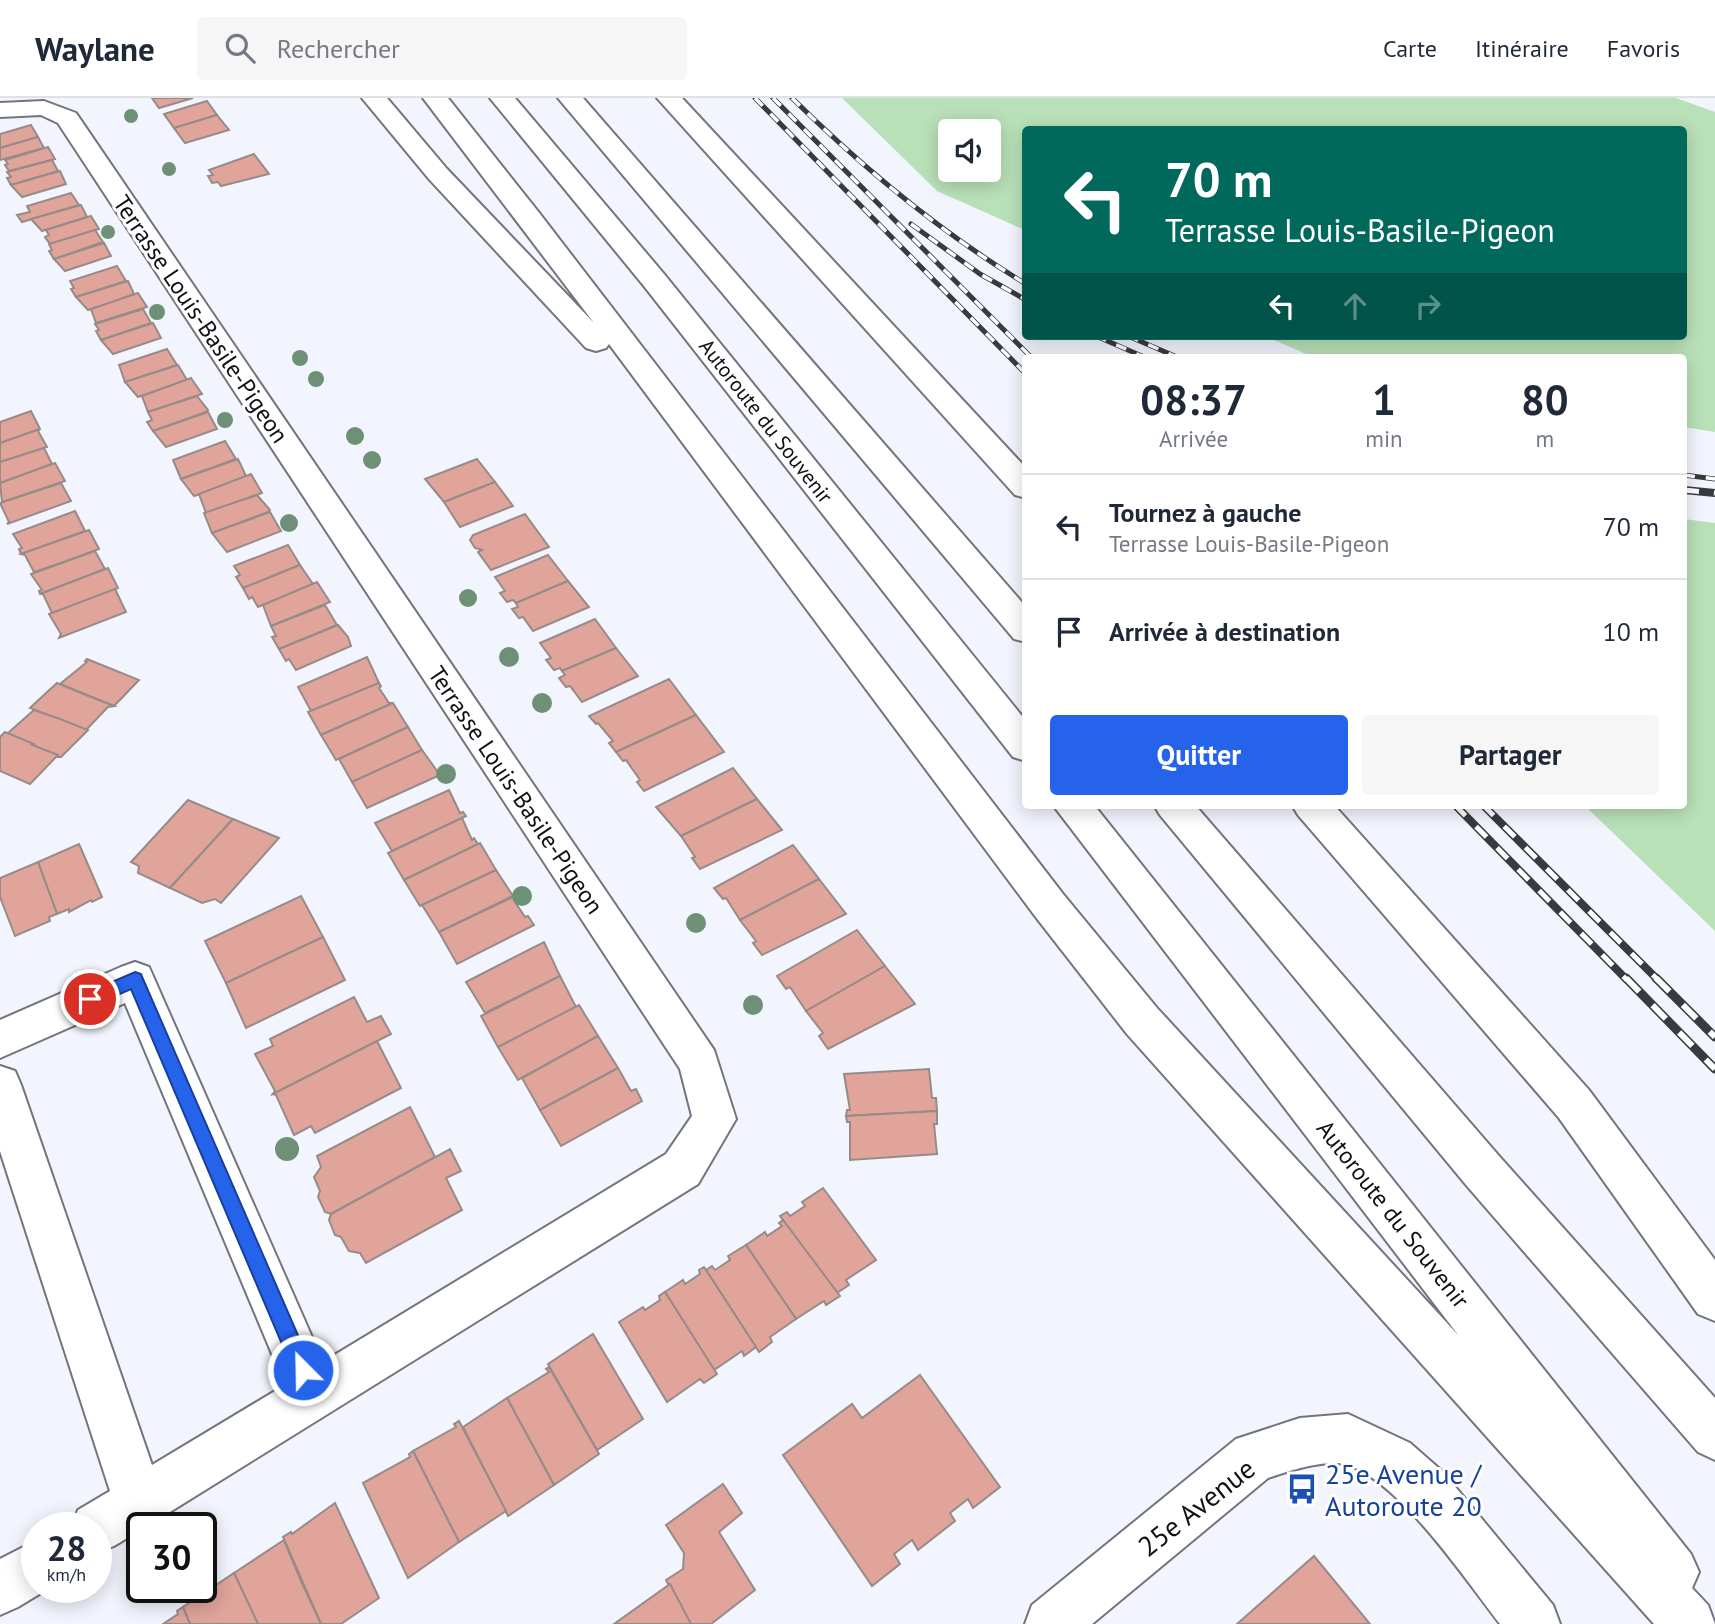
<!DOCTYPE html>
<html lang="fr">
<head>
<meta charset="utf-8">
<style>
	body { margin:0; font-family:"PT Sans",sans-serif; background:#f6f6f7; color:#1f2937; height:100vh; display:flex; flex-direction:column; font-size:26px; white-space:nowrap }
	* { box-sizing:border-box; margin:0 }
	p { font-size:23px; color:#747a83 }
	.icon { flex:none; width:38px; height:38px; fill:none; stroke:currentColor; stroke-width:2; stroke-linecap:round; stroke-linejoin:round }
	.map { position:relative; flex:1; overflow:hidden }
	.sheet { position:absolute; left:1022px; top:256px; width:665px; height:455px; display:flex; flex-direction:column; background:#fff; border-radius:7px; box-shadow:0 4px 18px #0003 }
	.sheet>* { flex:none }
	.banner { position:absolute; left:1022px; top:28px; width:665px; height:214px; border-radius:7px; box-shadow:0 4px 18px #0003; background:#00695c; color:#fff; overflow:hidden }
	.controls { position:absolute; left:938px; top:21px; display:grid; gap:14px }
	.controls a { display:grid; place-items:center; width:63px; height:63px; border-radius:7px; background:#fff; box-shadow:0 4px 18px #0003; font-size:35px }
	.speed { position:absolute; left:21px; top:1414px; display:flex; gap:14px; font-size:35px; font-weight:700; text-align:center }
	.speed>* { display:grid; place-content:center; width:91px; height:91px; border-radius:50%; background:#fff; box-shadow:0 4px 18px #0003; line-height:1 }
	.speed small { font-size:18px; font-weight:400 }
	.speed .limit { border:4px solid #111; border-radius:10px; background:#fff; color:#111 }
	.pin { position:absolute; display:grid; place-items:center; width:60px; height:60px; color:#fff; margin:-30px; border:4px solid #fff; border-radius:50%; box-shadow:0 2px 7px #0007 }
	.me { position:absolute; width:77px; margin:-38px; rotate:337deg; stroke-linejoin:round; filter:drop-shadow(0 0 5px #0008) }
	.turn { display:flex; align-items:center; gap:24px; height:147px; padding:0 28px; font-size:32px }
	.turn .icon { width:91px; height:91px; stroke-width:2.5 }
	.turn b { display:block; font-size:49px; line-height:60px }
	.lanes { display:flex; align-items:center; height:66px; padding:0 28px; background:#0003; justify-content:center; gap:35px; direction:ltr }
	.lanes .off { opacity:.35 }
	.eta { display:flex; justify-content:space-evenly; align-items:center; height:119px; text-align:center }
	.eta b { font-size:42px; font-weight:800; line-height:49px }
	.button { display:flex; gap:14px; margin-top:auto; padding:14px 28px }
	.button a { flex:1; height:80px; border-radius:7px; background:#2563eb; color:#fff; font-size:28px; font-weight:800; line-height:80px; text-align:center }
	.button a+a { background:#f6f6f7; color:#1f2937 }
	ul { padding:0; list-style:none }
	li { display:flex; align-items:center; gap:21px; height:105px; padding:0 28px; border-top:2px solid #e0e1e3 }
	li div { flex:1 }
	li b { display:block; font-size:26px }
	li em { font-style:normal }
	header { display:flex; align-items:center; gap:42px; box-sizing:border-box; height:98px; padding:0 35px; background:#fff; border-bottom:2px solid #e0e1e3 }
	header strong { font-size:33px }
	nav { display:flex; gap:38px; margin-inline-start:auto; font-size:24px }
	.search { width:490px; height:63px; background:#f6f6f7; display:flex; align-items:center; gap:18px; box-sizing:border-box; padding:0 24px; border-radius:7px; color:#747a83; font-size:26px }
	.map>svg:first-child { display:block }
	.green { fill:#b9e1b8; fill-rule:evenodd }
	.building { fill:#e0a49b; stroke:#978b89; stroke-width:2 }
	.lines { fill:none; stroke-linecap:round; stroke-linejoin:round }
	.minor-casing { stroke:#73747e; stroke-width:4 }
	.highway-casing { stroke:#73747e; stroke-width:4 }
	.minor { fill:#fff; fill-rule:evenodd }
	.highway { fill:#fff; fill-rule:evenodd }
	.rail-far2-casing { stroke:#383a3f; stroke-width:5 }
	.rail-far1-casing { stroke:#383a3f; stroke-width:8 }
	.rail-casing { stroke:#383a3f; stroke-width:9 }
	.rail-far2 { stroke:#fff; stroke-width:3.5; stroke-dasharray:11; stroke-linecap:butt }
	.rail-far1 { stroke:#fff; stroke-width:5; stroke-dasharray:15; stroke-linecap:butt }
	.rail { stroke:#fff; stroke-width:6; stroke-dasharray:19; stroke-linecap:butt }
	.tree { fill:#6d9076 }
	.route { fill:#2563eb; stroke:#184099; stroke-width:2 }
	.labels { text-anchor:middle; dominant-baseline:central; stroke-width:6; stroke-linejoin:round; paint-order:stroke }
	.far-street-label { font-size:21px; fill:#0f1014; stroke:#fff }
	.street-label { font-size:24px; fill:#0f1014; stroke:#fff }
	.near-transit-label { font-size:28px; fill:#164399; stroke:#fff; text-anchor:start }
	.near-street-label { font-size:28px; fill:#0f1014; stroke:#fff }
</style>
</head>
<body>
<header>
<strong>Waylane</strong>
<div class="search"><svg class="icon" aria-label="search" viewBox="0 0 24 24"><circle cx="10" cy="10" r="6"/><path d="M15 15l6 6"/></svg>Rechercher</div>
<nav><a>Carte</a><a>Itinéraire</a><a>Favoris</a></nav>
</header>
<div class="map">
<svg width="1715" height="1526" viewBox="0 0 1715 1526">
	<rect width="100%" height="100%" fill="#f3f5fe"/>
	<g class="green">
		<path d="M842,0H1676L1715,14V334L1684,329V259H1313L1265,238H1684V32H1026L1025,132L937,93ZM950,33H989V72H950Z"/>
		<path d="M1684,421L1715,425V833L1584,707H1684Z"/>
	</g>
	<g class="building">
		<path d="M152,0H193L159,10Z"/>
		<path d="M207,3L217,17L174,30L164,16Z"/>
		<path d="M217,17L229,32L185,45L174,30Z"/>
		<path d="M31,27L38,39L0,50V36Z"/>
		<path d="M38,39L44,50L0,62V50Z"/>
		<path d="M48,49L55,61L9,73L5,67L8,66L5,62Z"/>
		<path d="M254,56L269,76L221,88L218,84L212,85L208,78L213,77L209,72Z"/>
		<path d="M52,62L58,73L11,87L7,80L11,79L7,74Z"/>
		<path d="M60,73L66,86L22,99L11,87Z"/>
		<path d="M71,95L79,107L22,124L17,117L30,114L27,108Z"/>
		<path d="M81,107L87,119L42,133L31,121Z"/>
		<path d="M91,118L99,131L50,146L45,139L49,137L46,132Z"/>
		<path d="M95,132L103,144L54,161L49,153L52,152L49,146Z"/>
		<path d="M104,145L111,158L65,173L54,161Z"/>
		<path d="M117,168L126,183L76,199L71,191L74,190L70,183Z"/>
		<path d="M128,183L134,196L114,204L88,212L76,199Z"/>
		<path d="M138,195L147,209L96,225L91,211Z"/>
		<path d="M143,211L151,225L101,242L96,233L99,232L95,226Z"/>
		<path d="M153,225L161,240L113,256L101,242Z"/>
		<path d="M167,251L177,267L125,284L119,267Z"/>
		<path d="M178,267L187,282L138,299L125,284Z"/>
		<path d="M191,280L202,296L148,314L142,298Z"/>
		<path d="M197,298L208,312L206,314L153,333L147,324L152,322L148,314Z"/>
		<path d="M31,313L40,331L0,345V324Z"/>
		<path d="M208,314L217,331L166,349L153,333Z"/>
		<path d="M40,331L38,333L47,349L0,364V345Z"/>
		<path d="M225,343L236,361L181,381L173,362Z"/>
		<path d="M44,350L52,366L0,385V364Z"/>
		<path d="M238,361L246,378L224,388L194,398L181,381Z"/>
		<path d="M477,361L495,384L444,404L425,381Z"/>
		<path d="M55,365L65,383L2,404L0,385Z"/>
		<path d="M251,376L262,395L206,415L199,396Z"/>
		<path d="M495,384L513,408L460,429L444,404Z"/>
		<path d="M61,385L71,403L7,426L9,424L0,405Z"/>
		<path d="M257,397L270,412L268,414L212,435L204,415Z"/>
		<path d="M75,413L85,433L21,456L19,451L22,450L13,436Z"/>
		<path d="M270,414L281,433L227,454L212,435Z"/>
		<path d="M525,416L549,449L491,472L478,454L482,452L475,450L470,442L473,437Z"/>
		<path d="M89,432L99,451L64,464L34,474L25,457L21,456Z"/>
		<path d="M288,447L300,467L243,490L236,479L240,477L234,468Z"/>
		<path d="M95,453L105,471L40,496L39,493L42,492L31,476Z"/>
		<path d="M548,457L568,483L516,505L513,502L507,504L500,495L505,493L495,479Z"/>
		<path d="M300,467L313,486L258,509L252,499L249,501L243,490Z"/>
		<path d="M108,470L118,490L83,505L52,515L43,496H40Z"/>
		<path d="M568,483L589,509L533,533L523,519L519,520L512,511L518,509L516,505Z"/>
		<path d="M317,484L330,504L271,528L263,507Z"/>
		<path d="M115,491L126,514L59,540L61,536L49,516Z"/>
		<path d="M325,507L337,527L279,551L272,539L276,538L271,528Z"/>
		<path d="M595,521L616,550L562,573L560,570L554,572L546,562L551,560L540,545Z"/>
		<path d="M338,527L348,539L351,548L296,572L289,561L286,563L279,551Z"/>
		<path d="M616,550L638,578L582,604L570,588L566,589L559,580L565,577L562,573Z"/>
		<path d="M367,559L379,585L311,613L298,589Z"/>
		<path d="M87,561L139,582L114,608L60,586L87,564L85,563Z"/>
		<path d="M669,581L696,617L616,654L609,645L613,643L598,625L596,626L589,618Z"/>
		<path d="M57,585L86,597L114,608L108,609L86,632L30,610Z"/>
		<path d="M379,585L381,588L379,590L389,605H393L321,637L308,614Z"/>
		<path d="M393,605L408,629L336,662L321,637Z"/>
		<path d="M34,612L60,621L88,632L61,659H57L8,635Z"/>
		<path d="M696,617L724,654L644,693L637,684L640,682L626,662L623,663L616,654Z"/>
		<path d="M408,629L422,652L352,684L339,661Z"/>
		<path d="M5,634L34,646L32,647L58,657L30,686L0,673V639Z"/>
		<path d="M422,652L440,677L367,710L352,684Z"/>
		<path d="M733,670L757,701L681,738L656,709Z"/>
		<path d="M449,692L460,715L463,714L466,718L392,753L375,725Z"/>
		<path d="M757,701L782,732L700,771L692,760L695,759L681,738Z"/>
		<path d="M188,702L233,721L170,790L138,775L139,768L131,764Z"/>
		<path d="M462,720L472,742L474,740L478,746L404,782L388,755Z"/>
		<path d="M233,721L279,740L221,805L215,801L202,805L170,790Z"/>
		<path d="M480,745L496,772L420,808L404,782Z"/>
		<path d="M79,746L102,799L92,804L91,802L69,814V811L57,816L38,764Z"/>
		<path d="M793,747L819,781L740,822L726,800L723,801L714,790Z"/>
		<path d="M38,764L57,816L49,819L50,823L15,838L0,799V780Z"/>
		<path d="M496,772L513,798L439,834L422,807Z"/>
		<path d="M819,781L846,816L762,857L753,845L756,843L740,822Z"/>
		<path d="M301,798L323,839L226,885L205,843Z"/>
		<path d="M515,798L518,802L515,804L525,819L528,818L534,827L457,866L439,834Z"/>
		<path d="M857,832L885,868L806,913L790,889L786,891L777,878Z"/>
		<path d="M323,839L345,882L246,930L226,885Z"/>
		<path d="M544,844L560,878L485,915L466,884Z"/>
		<path d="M885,868L915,906L828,951L819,938L823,935L806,913Z"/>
		<path d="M560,878L576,909L498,949L481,918Z"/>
		<path d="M354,899L367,924L381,918L391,936L273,996L275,993L255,956L273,948L270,941Z"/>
		<path d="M579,907L598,938L518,982L498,949Z"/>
		<path d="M598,938L618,970L540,1012L522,980Z"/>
		<path d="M377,943L401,990L315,1035L311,1028L294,1037L276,997L273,996Z"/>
		<path d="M618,970L631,993L636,991L642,1003L561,1048L540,1012Z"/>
		<path d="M929,971L932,1000H936L937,1013L846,1018L847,1012H850L844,976Z"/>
		<path d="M410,1009L435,1059L331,1116L325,1114L318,1099L320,1093L314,1079L321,1069L317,1058Z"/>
		<path d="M937,1013V1026H934L937,1056L850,1062V1024H847L846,1018Z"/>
		<path d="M450,1051L461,1073L446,1080L462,1112L366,1165L360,1155L349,1153L341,1139L335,1137L329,1122L331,1116Z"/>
		<path d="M823,1090L876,1162L846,1182L849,1187L837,1195L780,1118L787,1114L790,1118L805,1108L802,1104Z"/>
		<path d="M783,1122L840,1198L826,1207L824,1203L796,1221L746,1147L765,1134L767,1138L782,1128L779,1125Z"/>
		<path d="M746,1147L796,1221L770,1239L772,1244L759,1254L706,1172L712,1168L715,1172L730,1162L728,1158Z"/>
		<path d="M704,1169L756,1249L744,1258L742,1253L714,1272L665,1194L683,1182L685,1186L700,1176L699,1172Z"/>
		<path d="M665,1194L717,1276L704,1285L700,1281L667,1304L619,1224L643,1209L645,1212L660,1202L659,1198Z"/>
		<path d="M593,1236L643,1321L597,1352L548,1266Z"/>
		<path d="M549,1269L599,1356L554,1387L507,1300L549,1274L546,1271Z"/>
		<path d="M920,1277L1000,1389L973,1410L968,1401L950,1415L955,1423L918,1452L912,1442L894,1456L900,1466L872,1488L783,1357L852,1306L862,1320Z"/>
		<path d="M507,1300L554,1387L508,1418L463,1329Z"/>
		<path d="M459,1323L506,1413L459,1444L413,1353L456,1329L454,1326Z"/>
		<path d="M413,1353L459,1444L408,1480L363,1385L410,1359L409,1356Z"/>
		<path d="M723,1386L742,1415L719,1434L755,1492L711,1526H691L666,1482L683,1471L684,1455L666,1427Z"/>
		<path d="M335,1405L379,1500L341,1526H321L283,1439L291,1434L292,1436Z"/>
		<path d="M284,1442L301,1483L321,1526H258L234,1475Z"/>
		<path d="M1314,1458L1370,1526H1237Z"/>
		<path d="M234,1475L258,1526H190L183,1509Z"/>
		<path d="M670,1486L691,1526H614Z"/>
		<path d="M183,1509L190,1526H163L178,1516L177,1513Z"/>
	</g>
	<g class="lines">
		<g class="minor-casing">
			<g id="minor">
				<path d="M44,3L76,15L714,952L736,1021L698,1086L157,1422L114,1448L96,1455V1430H71L78,1412L110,1393L0,1053V968L15,973L21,987L152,1367L285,1287L125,905L0,960V922L121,869L135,864L149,869L323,1264L666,1056L692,1018L680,971L58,25L41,17L0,19V5Z"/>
				<path d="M1348,1316L1410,1345L1443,1374L1553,1507L1560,1526H1500C1465,1481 1401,1385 1348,1367C1328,1360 1288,1373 1268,1380L1092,1526H1025L1032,1507L1236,1341L1300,1320Z"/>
				<path d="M37,1442V1489H51L18,1509L0,1517V1461Z"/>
			</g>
		</g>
		<g class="highway-casing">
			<g id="highway">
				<path d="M362,0H387L447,71L594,225L423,0H448L540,116L1063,796L1157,910L1459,1238L1053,707H1094L1691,1456L1699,1474L1692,1490L1708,1507L1715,1526H1654L1127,936L1035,818L609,246L606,250L596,253L586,250L429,81Z"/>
				<path d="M490,0H515L664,176L1026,623V663L1013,659L644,188Z"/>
				<path d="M558,0H583L1026,509V544L1014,541Z"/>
				<path d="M657,0H682L1026,370V400L1015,397Z"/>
				<path d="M1154,707H1195L1499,1058L1715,1300V1362L1698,1354L1467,1088L1160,717Z"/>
				<path d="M1292,707H1334L1589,992L1715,1162V1223L1698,1216L1559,1020L1298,717Z"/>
			</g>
		</g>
		<use href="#minor" class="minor"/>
		<use href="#highway" class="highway"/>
		<g class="rail-far2-casing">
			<g id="rail-far2">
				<path d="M755,0L1026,276"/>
				<path d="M773,0L1031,259"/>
				<path d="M792,0C864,71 940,134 1026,186"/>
				<path d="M911,126L980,176L1026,202"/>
				<path d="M1096,238L1144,259"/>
				<path d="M1128,238L1177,259"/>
				<path d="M1684,377L1715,381"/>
			</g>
		</g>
		<g class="rail-far1-casing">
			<g id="rail-far1">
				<path d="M1684,392L1715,395"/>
				<path d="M1455,707L1627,882"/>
				<path d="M1483,707L1658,882"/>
			</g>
		</g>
		<g class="rail-casing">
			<g id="rail">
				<path d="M1626,880L1715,971"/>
				<path d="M1656,880L1715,939"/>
			</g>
		</g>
		<use href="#rail-far2" class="rail-far2"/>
		<use href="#rail-far1" class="rail-far1"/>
		<use href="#rail" class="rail"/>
	</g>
	<g class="tree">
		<circle cx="131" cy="18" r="7"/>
		<circle cx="169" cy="71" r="7"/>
		<circle cx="108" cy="134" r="7"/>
		<circle cx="157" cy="214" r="8"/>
		<circle cx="300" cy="260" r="8"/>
		<circle cx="316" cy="281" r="8"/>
		<circle cx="225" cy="322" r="8"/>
		<circle cx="355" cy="338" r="9"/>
		<circle cx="372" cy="362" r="9"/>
		<circle cx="289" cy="425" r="9"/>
		<circle cx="468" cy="500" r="9"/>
		<circle cx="509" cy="559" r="10"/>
		<circle cx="542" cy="605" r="10"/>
		<circle cx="446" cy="676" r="10"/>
		<circle cx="522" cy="798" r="10"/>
		<circle cx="696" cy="825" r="10"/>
		<circle cx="753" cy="907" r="10"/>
		<circle cx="287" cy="1051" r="12"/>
	</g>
	<path class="route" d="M135,874L141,876L143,881L310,1265L313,1272L310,1279L303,1282L296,1279L131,891L90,909L84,906L81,901L84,896Z"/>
	<defs>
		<g id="bus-bare" transform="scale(2.415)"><path d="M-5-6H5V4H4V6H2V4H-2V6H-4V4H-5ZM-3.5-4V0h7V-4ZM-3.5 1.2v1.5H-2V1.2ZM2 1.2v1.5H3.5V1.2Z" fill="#1a4fb4" stroke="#fff" stroke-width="2.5" paint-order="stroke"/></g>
	</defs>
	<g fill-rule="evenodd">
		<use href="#bus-bare" x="1302" y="1391"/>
	</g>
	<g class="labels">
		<g class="far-street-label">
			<text transform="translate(766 323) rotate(52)">Autoroute du Souvenir</text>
		</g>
		<g class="street-label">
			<text transform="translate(201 221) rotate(56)">Terrasse Louis-Basile-Pigeon</text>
			<text transform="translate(516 692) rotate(56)">Terrasse Louis-Basile-Pigeon</text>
			<text transform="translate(1393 1116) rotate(52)">Autoroute du Souvenir</text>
		</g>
		<g class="near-transit-label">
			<text x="1325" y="1375">25e Avenue /<tspan x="1325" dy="32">Autoroute 20</tspan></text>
		</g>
		<g class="near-street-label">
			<text transform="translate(1196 1409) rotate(-38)">25e Avenue</text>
		</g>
	</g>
</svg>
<div class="controls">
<a><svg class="icon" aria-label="sound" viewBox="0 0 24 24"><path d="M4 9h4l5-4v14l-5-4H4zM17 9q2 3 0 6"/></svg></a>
</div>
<div class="speed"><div>28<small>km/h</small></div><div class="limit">30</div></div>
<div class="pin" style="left:90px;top:901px;background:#d93025"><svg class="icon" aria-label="arrive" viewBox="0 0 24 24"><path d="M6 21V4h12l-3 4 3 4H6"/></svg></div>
<svg class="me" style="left:303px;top:1272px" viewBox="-20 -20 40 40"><circle r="17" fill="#2563eb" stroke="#fff" stroke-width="3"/><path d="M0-11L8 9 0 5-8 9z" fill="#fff"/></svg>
<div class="banner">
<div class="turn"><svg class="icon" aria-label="left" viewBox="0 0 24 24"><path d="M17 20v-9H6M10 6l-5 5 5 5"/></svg><div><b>70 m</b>Terrasse Louis-Basile-Pigeon</div></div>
<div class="lanes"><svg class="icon" aria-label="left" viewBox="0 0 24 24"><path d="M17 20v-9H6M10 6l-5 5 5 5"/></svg><svg class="icon off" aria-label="ahead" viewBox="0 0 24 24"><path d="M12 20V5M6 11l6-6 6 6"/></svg><svg class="icon off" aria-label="right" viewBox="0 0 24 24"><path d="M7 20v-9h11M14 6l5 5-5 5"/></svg></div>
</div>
<section class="sheet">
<div class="eta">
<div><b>08:37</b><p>Arrivée</p></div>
<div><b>1</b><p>min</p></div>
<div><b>80</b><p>m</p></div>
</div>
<ul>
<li><svg class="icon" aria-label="left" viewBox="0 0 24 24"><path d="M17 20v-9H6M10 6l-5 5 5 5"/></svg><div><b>Tournez à gauche</b><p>Terrasse Louis-Basile-Pigeon</p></div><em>70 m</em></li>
<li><svg class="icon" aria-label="arrive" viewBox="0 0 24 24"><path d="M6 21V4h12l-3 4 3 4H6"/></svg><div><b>Arrivée à destination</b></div><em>10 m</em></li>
</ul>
<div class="button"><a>Quitter</a><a>Partager</a></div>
</section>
</div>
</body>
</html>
